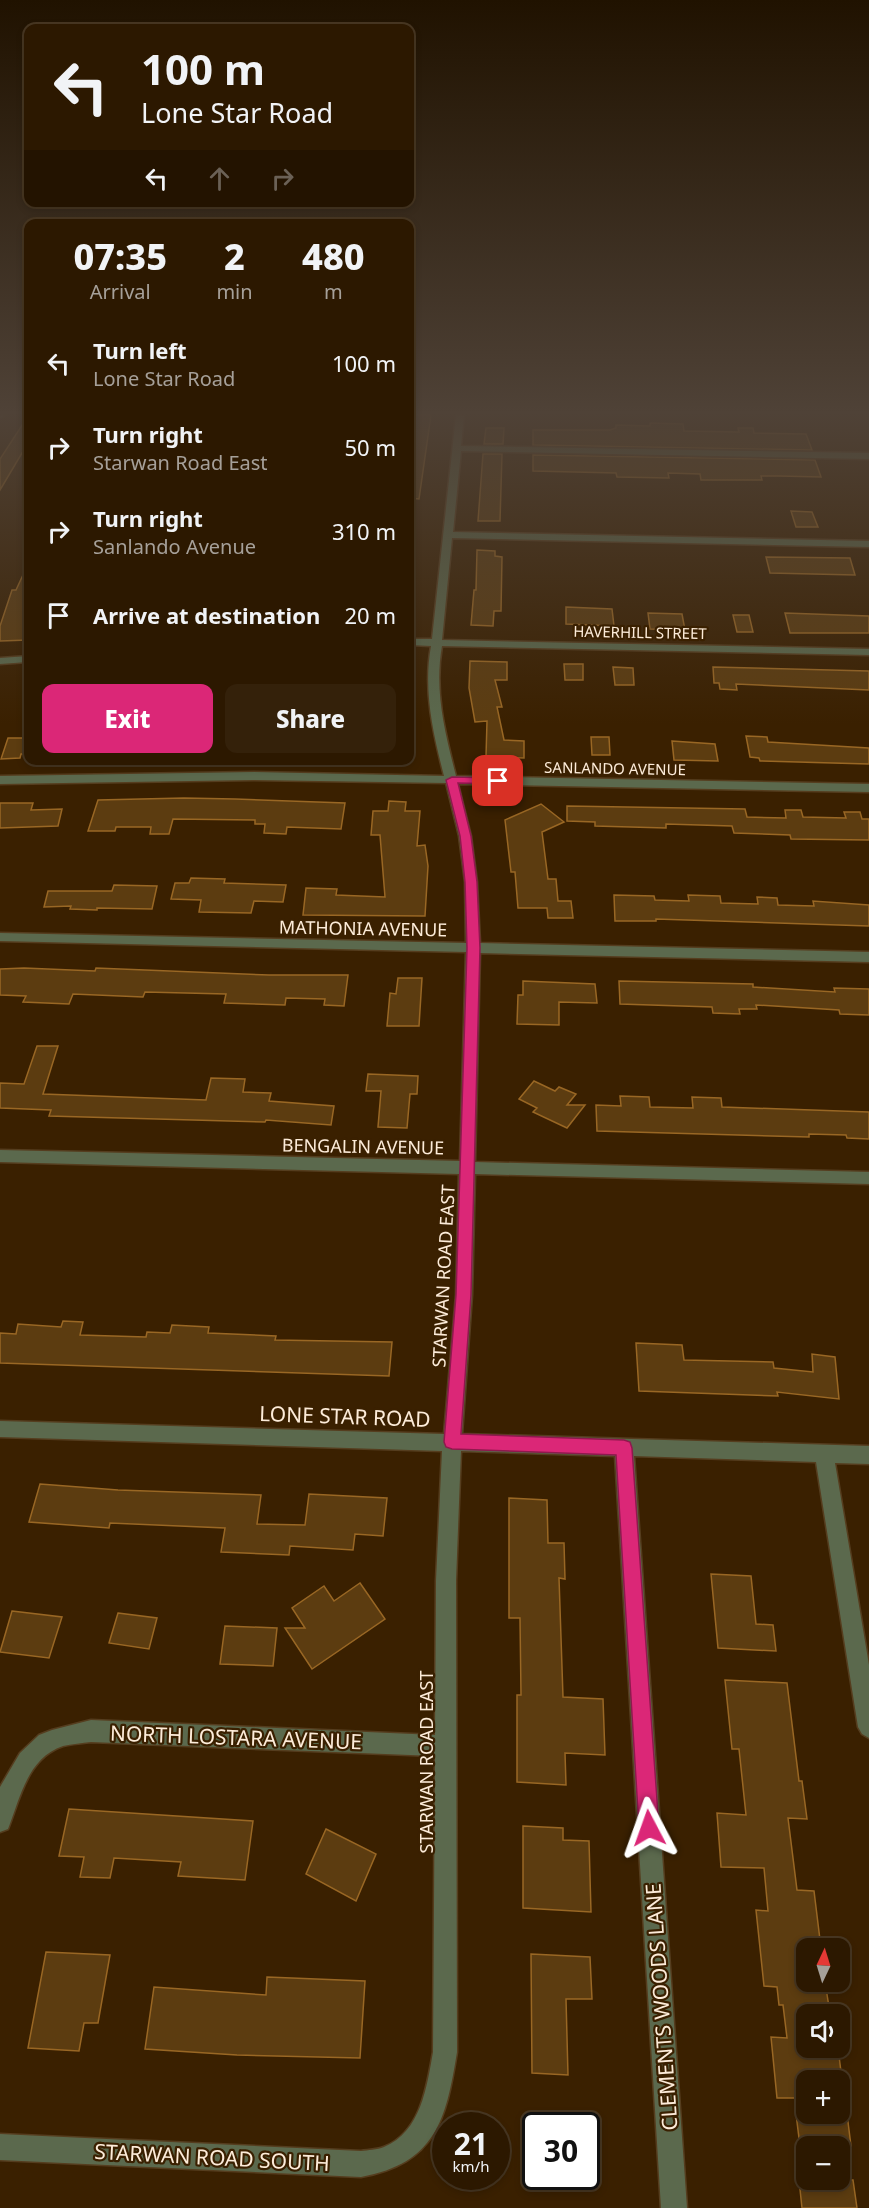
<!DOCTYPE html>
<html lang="en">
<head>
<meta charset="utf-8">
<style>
	body { margin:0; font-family:"Noto Sans",sans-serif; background:#34210a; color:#f1f3f6; height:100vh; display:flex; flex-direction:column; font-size:22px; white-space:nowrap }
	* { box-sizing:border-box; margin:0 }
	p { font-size:20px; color:#a6a099 }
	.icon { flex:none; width:33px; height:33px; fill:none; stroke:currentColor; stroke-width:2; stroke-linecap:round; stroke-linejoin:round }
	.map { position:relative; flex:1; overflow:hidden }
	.sheet { position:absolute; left:24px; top:219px; width:390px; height:546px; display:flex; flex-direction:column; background:#2c1800; border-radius:12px; box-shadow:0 3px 9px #0003,0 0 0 2px #483722 }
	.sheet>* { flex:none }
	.hud { position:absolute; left:24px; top:24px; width:390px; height:183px; border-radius:12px; box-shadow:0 3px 9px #0003,0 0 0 2px #483722; background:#2c1800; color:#f1f3f6; overflow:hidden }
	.needle { width:39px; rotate:4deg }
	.fabs { position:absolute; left:796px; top:1938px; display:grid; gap:12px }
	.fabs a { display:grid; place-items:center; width:54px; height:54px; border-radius:12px; background:#2c1800; box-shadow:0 3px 9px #0003,0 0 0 2px #483722; font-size:30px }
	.speed { position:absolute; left:432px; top:2112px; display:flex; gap:12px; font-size:30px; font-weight:700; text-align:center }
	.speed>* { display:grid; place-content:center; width:78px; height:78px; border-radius:50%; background:#2c1800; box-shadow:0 3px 9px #0003,0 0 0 2px #483722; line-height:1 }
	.speed small { font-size:15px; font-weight:400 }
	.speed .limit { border:3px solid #111; border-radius:9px; background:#fff; color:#111 }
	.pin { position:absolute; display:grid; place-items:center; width:51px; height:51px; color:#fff; margin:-26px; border-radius:12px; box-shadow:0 3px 9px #0006 }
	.me { position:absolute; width:66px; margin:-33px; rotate:356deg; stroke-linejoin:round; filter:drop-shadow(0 0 4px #0008) }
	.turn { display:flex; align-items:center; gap:21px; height:126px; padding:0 18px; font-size:27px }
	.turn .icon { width:78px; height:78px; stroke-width:2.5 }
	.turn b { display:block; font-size:42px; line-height:51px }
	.lanes { display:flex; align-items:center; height:57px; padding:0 18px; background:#0003; justify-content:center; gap:30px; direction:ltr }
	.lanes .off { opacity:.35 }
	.eta { display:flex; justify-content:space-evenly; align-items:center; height:102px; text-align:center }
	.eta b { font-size:36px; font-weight:800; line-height:42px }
	.button { display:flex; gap:12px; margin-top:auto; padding:12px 18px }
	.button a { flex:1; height:69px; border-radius:12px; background:#db2777; color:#fff; font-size:24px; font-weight:800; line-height:69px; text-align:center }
	.button a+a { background:#34210a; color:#f1f3f6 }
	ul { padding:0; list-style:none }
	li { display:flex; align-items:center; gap:18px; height:84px; padding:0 18px }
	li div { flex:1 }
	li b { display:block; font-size:22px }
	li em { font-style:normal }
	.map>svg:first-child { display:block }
	.building { fill:#5c3c10; stroke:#996724; stroke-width:1.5 }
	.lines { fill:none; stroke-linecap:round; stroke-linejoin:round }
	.minor-casing { stroke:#553d1e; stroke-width:3 }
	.minor { fill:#5b694d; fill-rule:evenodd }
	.route { fill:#db2777; stroke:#8e194d; stroke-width:1.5 }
	.labels { text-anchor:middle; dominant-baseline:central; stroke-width:4.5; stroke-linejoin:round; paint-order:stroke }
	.far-street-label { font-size:15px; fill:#fdecd9; stroke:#3a2000 }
	.street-label { font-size:18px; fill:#fdecd9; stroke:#3a2000 }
	.near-street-label { font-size:21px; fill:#fdecd9; stroke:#3a2000 }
</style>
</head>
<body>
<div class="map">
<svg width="869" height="2208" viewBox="0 0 869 2208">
	<rect width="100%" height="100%" fill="#3a2000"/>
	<g class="building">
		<path d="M410,415H431L419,499L410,498Z"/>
		<path d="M28,416V443L0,490V459Z"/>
		<path d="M650,423L683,424L684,431L739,432L738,428H753L754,433L806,434L812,450L533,445V430H610L616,428V425L650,426Z"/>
		<path d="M486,428H504L503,444H484Z"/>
		<path d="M483,454H502L500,521H478Z"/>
		<path d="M533,455L815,460L821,477L779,476H761L762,480H701L700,474L668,473L669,478L617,477L616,473L533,471Z"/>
		<path d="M791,511L812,512L818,527H796Z"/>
		<path d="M477,550L495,551V556L502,557L501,611H494L493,626L471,625L474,590H476Z"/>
		<path d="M766,557L850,558L855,575L770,573Z"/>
		<path d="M28,564V640L0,641V626L12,590H16Z"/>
		<path d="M566,607L612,609L614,626L566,624Z"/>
		<path d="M648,613L682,614L685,630L650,629Z"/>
		<path d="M785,613L869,616V633H790Z"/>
		<path d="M733,615H749L753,632H737Z"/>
		<path d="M470,661L507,662V680H495L502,707H497L504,740L524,741V758L486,757L487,721L475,722L469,688Z"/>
		<path d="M564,664H583V680H565Z"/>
		<path d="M613,667L633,668L634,685H615Z"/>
		<path d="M713,667L869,671V690L736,684L737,690L720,689L719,683H714Z"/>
		<path d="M746,736L767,737L768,742L869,748V764L760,761L759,758L750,757Z"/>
		<path d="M591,737H609L610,755H592Z"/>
		<path d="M8,738H28V754H21L20,758L1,759Z"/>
		<path d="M672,741L715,744L718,761L674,760Z"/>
		<path d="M184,798L235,799L345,803L341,829L287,827L286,834L264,833L265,824H255V820L173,819L169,834H150L151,827H116L115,831H88L98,800Z"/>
		<path d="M389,801L406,802L405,811H420L417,846L425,845L428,866L425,916L303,915L306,888L337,889L336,895L385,897L380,835H371L373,811H388Z"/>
		<path d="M0,803H33L31,810L62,809L58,826L0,828Z"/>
		<path d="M541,804L564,822L542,832L548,879H556L558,901H571L573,918H548L547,908H518L515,872H511L505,820Z"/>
		<path d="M567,806L745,809L747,817L786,818L785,810H801L803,817L846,818L844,812H860L862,819H869V840L791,839L790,835L734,833L732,826L666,824V828L595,826V822L567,821Z"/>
		<path d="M191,878L225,879L224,883L286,885L283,902L254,901L251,913L199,912L201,900L171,899L175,883H189Z"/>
		<path d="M114,885L157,886L152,909L97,908V910L70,909L71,906L44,907L48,891H112Z"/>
		<path d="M614,895L654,896L655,900L689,901L688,895L720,896L721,903L758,904L757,897L777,898L778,905L814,906L813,901L869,905V926L656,919V921H615Z"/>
		<path d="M24,968L95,971L96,968L269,975H348L344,1006L324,1005L325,999L286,998L285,1005L224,1003L226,994L145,992L143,997L73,994L69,1004L23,1002L26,996L0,995V969Z"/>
		<path d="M398,978H422L419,1026H387L390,993L396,994Z"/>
		<path d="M523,981L595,984L597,1003L559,1002V1025L517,1024L518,995H523Z"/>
		<path d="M619,981L753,984V987L835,992L834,988L869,989V1015L840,1014L839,1010L756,1005L757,1009H739L740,1014L713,1013L712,1007L620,1004Z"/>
		<path d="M37,1046H58L43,1094L206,1100L211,1078L245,1079L243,1092L271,1093L269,1101L334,1106L331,1125L266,1120L265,1122L49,1116L51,1110L0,1108V1083L24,1084Z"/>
		<path d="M368,1074L418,1076L417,1094H410L407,1128L378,1127L381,1091H366Z"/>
		<path d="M534,1081L555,1091L559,1087L576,1094L567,1105H585L567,1128L533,1112L537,1108L519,1099Z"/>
		<path d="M620,1096L649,1097L650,1107L693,1108L692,1097L721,1098L722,1107L869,1112V1139L847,1138L846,1135L809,1134V1137L597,1131L596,1105L621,1106Z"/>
		<path d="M63,1321L83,1322L80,1335L146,1337L147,1332L170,1333L172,1325L209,1327L208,1333L276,1336L275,1340L392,1342L389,1376L0,1363V1333L16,1334L18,1324L61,1327Z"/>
		<path d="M636,1343L682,1345L684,1360L773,1362L774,1368L813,1372L812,1354L835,1357L839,1399L777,1392L778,1396L639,1391Z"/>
		<path d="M40,1484L118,1490L261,1495L257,1524L305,1525L309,1494L387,1498L383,1536L355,1534L353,1550L290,1546L289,1555L221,1552L225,1528L110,1523L109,1528L29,1522Z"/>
		<path d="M509,1498L547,1500L548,1543H564L565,1579L559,1578L563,1697L603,1699L605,1755L565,1753L566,1785L517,1782V1695H521L520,1618H509Z"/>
		<path d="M711,1574L751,1576L756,1624L773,1625L776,1651L718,1648Z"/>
		<path d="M360,1583L385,1619L312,1669L285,1628H305L292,1608L324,1586L334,1601Z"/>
		<path d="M12,1611L62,1617L49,1658L0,1652Z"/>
		<path d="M118,1613L157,1618L149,1649L109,1643Z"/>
		<path d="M225,1626L277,1628L273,1666L220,1664Z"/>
		<path d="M725,1680L787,1683L799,1781H802L807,1819L788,1818L797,1890L814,1891L821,1948H807V1982H825L829,2007L807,2006V2048H838L842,2080H807V2098H777L771,2037L787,2038L783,2005H779L777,1987L764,1986L756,1910L768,1911L764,1868L721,1867L717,1813L746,1815L739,1749H732Z"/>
		<path d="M69,1809L253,1821L245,1880L178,1876L181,1862L114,1858L110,1878L80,1877L84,1857L59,1856Z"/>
		<path d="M523,1826L563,1828V1840L589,1841L591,1912L523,1908Z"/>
		<path d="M326,1829L376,1854L356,1901L306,1874Z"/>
		<path d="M46,1952L110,1955L98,2023H84L79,2051L28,2048Z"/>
		<path d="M531,1954L590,1957L592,1999H566L568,2075L532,2073Z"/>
		<path d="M267,1977L365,1981L360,2058L237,2055L145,2049L154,1987L266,1995Z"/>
		<path d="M796,2114H847L851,2146H800Z"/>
		<path d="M799,2180H853L857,2208H802Z"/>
	</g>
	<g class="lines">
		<g class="minor-casing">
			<g id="minor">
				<path d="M0,415H4V416L0,418Z"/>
				<path d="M456,415H464L461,446L869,453V459L461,451L453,532L869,541V547L452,538L442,640L869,649V655L442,646C434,691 445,733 456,776L869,784V792L458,784L471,836L477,882L480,943L869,952V962L480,953L475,1162L869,1172V1184L475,1174L472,1295L462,1434L869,1446V1464L835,1463L869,1665V1738L862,1734L858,1727L816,1462L634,1456L687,2208H661L615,1456L461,1451L456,1581L457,2052C446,2120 436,2163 361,2177L0,2160V2134L361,2151C368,2150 377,2150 384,2147C421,2132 427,2086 433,2052L435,1756L91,1742C82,1743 72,1744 63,1746C27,1758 20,1799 8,1829L0,1832V1787L20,1753L39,1735L52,1730L91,1720L435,1735L436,1581L442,1451L0,1437V1421L444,1434L456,1295L459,1174L0,1162V1150L460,1161L466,952L0,941V933L466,943L465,882L459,836L446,783L254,780L0,784V776L254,772L444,776C433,733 423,690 431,646L410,645V639H432Z"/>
				<path d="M28,656V662L0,664V658Z"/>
			</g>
		</g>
		<use href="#minor" class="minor"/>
	</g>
	<linearGradient id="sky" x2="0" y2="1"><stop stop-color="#201200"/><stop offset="0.57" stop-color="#4f4237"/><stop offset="1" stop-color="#4f4237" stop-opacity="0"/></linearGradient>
	<rect width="869" height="724" fill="url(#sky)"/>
	<path class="route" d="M452,777L498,778L504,781L498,784L458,783L471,836L477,882L480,948L471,1295L461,1434L624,1440L630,1442L632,1448L659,1828L656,1835L649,1838L642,1835L639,1828L616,1455L452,1449L446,1447L444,1442L456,1295L467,948L465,882L460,836L446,780Z"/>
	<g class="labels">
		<g class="far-street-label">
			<text transform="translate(640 632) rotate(1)">HAVERHILL STREET</text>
			<text transform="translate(615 768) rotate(1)">SANLANDO AVENUE</text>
		</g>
		<g class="street-label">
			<text transform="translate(363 928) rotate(1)">MATHONIA AVENUE</text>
			<text transform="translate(363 1146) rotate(1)">BENGALIN AVENUE</text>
			<text transform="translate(443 1276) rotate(-87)">STARWAN ROAD EAST</text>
			<text transform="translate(426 1762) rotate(-90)">STARWAN ROAD EAST</text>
		</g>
		<g class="near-street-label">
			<text transform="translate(345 1416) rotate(2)">LONE STAR ROAD</text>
			<text transform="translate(236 1737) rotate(2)">NORTH LOSTARA AVENUE</text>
			<text transform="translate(661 2007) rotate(-94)">CLEMENTS WOODS LANE</text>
			<text transform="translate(212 2157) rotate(3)">STARWAN ROAD SOUTH</text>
		</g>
	</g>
</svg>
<div class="fabs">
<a><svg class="needle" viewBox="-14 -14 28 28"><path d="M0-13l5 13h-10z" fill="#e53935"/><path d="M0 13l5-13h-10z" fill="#a6a099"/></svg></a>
<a><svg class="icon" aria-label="sound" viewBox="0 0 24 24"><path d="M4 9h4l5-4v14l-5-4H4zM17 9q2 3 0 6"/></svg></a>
<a>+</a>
<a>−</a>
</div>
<div class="speed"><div>21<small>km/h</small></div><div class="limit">30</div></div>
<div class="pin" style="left:498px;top:781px;background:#d93025"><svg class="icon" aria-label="arrive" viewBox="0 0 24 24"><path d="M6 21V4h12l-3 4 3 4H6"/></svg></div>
<svg class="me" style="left:649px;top:1828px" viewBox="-20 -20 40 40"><path d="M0-17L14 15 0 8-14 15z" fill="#db2777" stroke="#fff" stroke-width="4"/></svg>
<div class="hud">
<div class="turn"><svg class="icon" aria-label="left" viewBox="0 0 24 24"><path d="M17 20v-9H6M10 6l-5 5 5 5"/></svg><div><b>100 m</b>Lone Star Road</div></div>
<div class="lanes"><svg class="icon" aria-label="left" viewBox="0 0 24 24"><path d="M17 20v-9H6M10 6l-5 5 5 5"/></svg><svg class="icon off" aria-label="ahead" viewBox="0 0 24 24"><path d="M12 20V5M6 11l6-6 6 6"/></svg><svg class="icon off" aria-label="right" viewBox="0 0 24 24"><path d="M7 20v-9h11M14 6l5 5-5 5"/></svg></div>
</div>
<section class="sheet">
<div class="eta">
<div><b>07:35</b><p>Arrival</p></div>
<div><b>2</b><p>min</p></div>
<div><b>480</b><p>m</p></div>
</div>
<ul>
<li><svg class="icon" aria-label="left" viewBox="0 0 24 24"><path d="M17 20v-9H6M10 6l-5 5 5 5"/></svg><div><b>Turn left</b><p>Lone Star Road</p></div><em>100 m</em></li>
<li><svg class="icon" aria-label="right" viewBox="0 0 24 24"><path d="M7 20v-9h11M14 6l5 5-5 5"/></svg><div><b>Turn right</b><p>Starwan Road East</p></div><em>50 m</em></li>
<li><svg class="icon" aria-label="right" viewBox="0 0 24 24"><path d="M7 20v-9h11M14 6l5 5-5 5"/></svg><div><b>Turn right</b><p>Sanlando Avenue</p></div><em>310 m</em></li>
<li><svg class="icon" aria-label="arrive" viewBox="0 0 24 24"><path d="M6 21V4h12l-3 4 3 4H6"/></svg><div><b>Arrive at destination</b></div><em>20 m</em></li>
</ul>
<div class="button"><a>Exit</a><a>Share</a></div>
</section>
</div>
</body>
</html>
